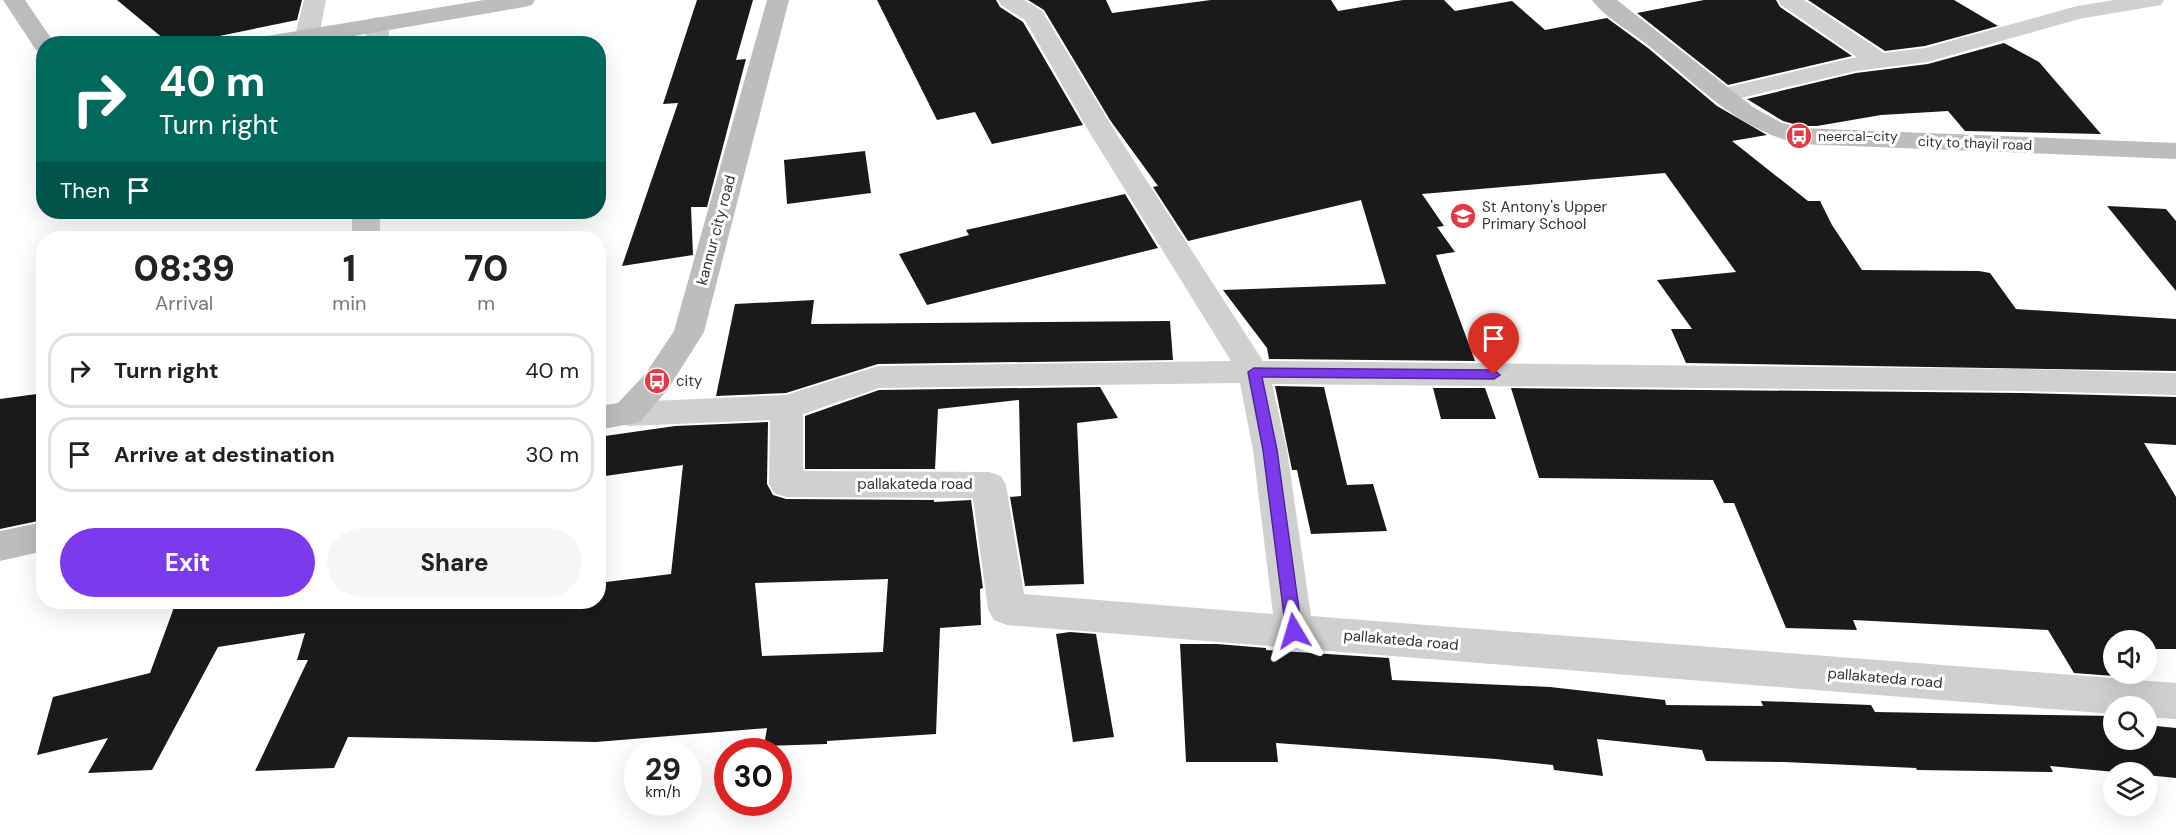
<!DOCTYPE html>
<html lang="en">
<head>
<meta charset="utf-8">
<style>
	body { margin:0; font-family:"DM Sans",sans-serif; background:#f6f6f6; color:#222; height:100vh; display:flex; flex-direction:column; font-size:22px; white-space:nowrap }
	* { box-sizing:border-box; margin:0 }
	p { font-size:20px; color:#767676 }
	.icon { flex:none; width:33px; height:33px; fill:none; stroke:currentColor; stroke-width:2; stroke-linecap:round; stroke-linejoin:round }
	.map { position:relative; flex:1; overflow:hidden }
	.sheet { position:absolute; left:36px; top:231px; width:570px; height:378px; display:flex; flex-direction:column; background:#fff; border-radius:24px; box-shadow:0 6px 24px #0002 }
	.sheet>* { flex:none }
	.hud { position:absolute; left:36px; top:36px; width:570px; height:183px; border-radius:24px; box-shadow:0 6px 24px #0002; background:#00695c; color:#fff; overflow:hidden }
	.tools { position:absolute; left:2103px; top:630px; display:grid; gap:12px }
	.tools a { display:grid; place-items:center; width:54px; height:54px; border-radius:50%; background:#fff; box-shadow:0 6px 24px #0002; font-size:30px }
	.speed { position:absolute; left:624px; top:738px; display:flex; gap:12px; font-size:30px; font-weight:700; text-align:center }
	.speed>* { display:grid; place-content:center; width:78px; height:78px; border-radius:50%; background:#fff; box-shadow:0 6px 24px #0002; line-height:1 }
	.speed small { font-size:15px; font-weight:400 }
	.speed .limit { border:9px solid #d22; background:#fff; color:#111 }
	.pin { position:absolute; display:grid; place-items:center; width:51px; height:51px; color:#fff; margin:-62px -26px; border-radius:50% 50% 50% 0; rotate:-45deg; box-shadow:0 0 6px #0007 }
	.pin .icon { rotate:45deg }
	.me { position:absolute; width:66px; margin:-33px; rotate:353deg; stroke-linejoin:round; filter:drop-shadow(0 0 4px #0008) }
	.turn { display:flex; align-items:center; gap:21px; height:126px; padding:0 24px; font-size:27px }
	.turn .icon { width:78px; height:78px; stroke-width:2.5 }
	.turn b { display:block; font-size:42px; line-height:51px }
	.then { display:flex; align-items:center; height:57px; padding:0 24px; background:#0003; gap:12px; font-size:22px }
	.eta { display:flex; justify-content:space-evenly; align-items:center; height:102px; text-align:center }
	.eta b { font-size:36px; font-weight:800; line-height:42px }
	.primary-button { display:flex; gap:12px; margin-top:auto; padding:12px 24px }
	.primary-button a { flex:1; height:69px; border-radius:36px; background:#7c3aed; color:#fff; font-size:24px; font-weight:800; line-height:69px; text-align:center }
	.primary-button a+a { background:#f6f6f6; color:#222 }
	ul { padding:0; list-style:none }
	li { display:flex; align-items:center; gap:18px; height:75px; margin:0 12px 9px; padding:0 12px; border:3px solid #e0e0e0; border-radius:24px }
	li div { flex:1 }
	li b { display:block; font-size:22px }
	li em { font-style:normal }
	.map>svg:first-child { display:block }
	.building { fill:#1a1a1a; fill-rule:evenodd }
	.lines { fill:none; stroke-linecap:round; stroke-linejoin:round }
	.street { fill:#d0d0d0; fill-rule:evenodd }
	.secondary { fill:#bdbdbd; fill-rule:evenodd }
	.route { fill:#7c3aed; stroke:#51269a; stroke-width:1.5 }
	.labels { text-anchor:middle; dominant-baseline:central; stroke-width:6; stroke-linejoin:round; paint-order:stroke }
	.far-poi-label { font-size:14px; fill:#333; stroke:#fff; text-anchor:start }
	.far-street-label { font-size:14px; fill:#333; stroke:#fff }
	.poi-label { font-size:15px; fill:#333; stroke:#fff; text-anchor:start }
	.street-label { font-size:15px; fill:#333; stroke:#fff }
</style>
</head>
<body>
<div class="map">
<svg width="2176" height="835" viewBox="0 0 2176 835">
	<rect width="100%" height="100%" fill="#fff"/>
	<g class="building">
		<path d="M117,0H302L297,20L180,44H170Z"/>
		<path d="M697,0H753L736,60L746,59L707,207H691L693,255L622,266L678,103L663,104Z"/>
		<path d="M877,0H996L1000,7L1023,22L1083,125L992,144L975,112L937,120Z"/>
		<path d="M1028,0H1106L1112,13L1211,0H1331L1338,11L1403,0H1444L1455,11L1512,1L1545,30L1607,18L1648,48L1717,106L1767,135L1732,141L1808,201H1820L1832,225L1862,270L1979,271L1990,273L2016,309L2176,319V371L1686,363L1671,329H1692L1657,280L1736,272L1665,173L1422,194L1444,226L1437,227L1455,252L1436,255L1475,361L1269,359L1267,348L1223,290L1386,284L1361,200L1188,241L1153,187L1158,186L1110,120L1044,10Z"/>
		<path d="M1704,0H1776L1780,7L1852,56L1728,85L1637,13Z"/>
		<path d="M1808,0H1954L1998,26L1925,46L1885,51Z"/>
		<path d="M2004,43L2039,62L2101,134L1965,131L1948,111L1881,115L1817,126H1801L1783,121L1747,99L1856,73L1928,64Z"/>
		<path d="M865,151L871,193L787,204L784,160Z"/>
		<path d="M1125,194L1158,248L927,305L899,254L969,235L966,230Z"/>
		<path d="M2107,206L2166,209L2176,221V291Z"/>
		<path d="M814,300L811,324L1170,321L1173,360L878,364L786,393L716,396L735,304Z"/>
		<path d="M1275,386L1324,387L1347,485L1373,484L1387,531L1311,534L1297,470H1292Z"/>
		<path d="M1100,387L1118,418L1077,423L1084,584L1025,586L1010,497L1021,496L1019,400L938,409L935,469H805V416L879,390Z"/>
		<path d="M1433,388H1485L1496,419H1441Z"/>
		<path d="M1511,388L2020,393L2176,397V445L2144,443L2176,497V649H2146V640H2114V676L2074,673L2048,630L1853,620L1857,630L1786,628L1734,503H1724L1713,480L1539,478Z"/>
		<path d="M44,393V509L38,521L0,529V399Z"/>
		<path d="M768,422L767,484L773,495L786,499L934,500V502L971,500L983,588L980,589L981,625L940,628L936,734L827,741V744L764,746L767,728L596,742L348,737L334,768L255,771L308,660H297L305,633L218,647L152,770L88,773L108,738L37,755L53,697L150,673L176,602H598V583L671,574L683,465L598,477V437L675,426ZM888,579L883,652L762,656L755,583Z"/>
		<path d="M1070,632L1096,634L1114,737L1073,742L1056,634Z"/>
		<path d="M1180,644H1217L1266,648V650L1389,658L1392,680L1550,687L1665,700L1666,705L1763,706L1761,701L1871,705L1875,712L2114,716V740H2146V725L2176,728V778L2146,775V772H2115L2050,766L2053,772L1917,770L1916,768L1784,762L1706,761L1702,750L1597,739L1603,776L1554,770L1553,765L1496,759L1276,743L1278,762H1186Z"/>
	</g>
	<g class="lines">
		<g class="street">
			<path d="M304,0H326L319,36L315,41L307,43L299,41L295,36Z"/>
			<path d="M998,0H1024L1042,11L1114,130L1263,361L2020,369L2176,373V395L2020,391L1272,384L1287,450L1311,616L2176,683V719L2146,717V706H2114V714L1007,625L994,620L988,609L973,498L786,497L774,493L769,484L770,420L628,426L616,422L612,414L616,406L628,402L786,395L878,366L1231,361L1088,130L1025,20L1001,5ZM1240,383L1253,450L1273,614L1024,594L1006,485L1001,476L989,472L803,471V414L879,388Z"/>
			<path d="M1778,0H1804L1884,53L1925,48L2077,6L2114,0H2164L2161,5L2079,19L1927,62L1856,71L1724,102L1715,100L1712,95L1715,90L1857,57L1781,5Z"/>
			<path d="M378,17L386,19L389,24V44H365L367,24L370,19Z"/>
			<rect x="352" y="212" width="28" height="26"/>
		</g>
		<g class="secondary">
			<path d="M3,0H25L55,44H44V52L36,50Z"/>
			<path d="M484,0H535L532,5L524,7L306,44H250L253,39L261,37Z"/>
			<path d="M767,0H789L704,332L668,389L640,422L598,430V406L618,403L646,373L674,331Z"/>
			<path d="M1592,0H1617L1753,107L1782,123L1801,128L2176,143V159L1799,144C1735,128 1699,86 1649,46C1633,33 1604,17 1592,0Z"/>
			<path d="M44,522V551L0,561V531Z"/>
		</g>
	</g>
	<path class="route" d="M1254,368L1494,370L1500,375L1494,379L1262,377L1277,450L1302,631L1299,636L1294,638L1288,636L1286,631L1263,450L1248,372Z"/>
	<defs>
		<g id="bus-disc" transform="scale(1.35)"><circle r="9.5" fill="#e63946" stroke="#fff"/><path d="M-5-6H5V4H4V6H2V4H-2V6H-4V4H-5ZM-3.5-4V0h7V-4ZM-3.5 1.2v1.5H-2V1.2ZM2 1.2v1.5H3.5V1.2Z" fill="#fff"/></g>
		<g id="school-disc" transform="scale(1.35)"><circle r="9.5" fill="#e63946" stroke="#fff"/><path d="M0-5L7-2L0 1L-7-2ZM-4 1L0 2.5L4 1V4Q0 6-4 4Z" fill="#fff"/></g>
	</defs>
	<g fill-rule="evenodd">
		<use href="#bus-disc" x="1799" y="136"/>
		<use href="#school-disc" x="1463" y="216"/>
		<use href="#bus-disc" x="657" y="381"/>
	</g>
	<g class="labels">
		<g class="far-poi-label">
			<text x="1818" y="136">neercal-city</text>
		</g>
		<g class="far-street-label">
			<text transform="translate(1975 143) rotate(2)">city to thayil road</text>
		</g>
		<g class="poi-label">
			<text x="1482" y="207">St Antony's Upper<tspan x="1482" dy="17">Primary School</tspan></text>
			<text x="676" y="381">city</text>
		</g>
		<g class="street-label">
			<text transform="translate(716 230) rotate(-75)">kannur city road</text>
			<text x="915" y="484">pallakateda road</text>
			<text transform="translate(1401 640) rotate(5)">pallakateda road</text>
			<text transform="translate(1885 678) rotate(5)">pallakateda road</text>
		</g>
	</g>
</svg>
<div class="tools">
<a><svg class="icon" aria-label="sound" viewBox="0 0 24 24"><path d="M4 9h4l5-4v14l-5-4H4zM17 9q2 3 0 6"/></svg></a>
<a><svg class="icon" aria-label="search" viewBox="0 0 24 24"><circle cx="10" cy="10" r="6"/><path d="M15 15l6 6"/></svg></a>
<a><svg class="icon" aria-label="layers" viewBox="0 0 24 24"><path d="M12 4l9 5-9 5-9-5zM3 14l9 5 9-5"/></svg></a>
</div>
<div class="speed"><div>29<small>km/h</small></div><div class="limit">30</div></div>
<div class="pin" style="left:1494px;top:375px;background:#d93025"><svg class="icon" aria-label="arrive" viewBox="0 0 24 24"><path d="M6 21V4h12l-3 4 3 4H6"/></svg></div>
<svg class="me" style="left:1294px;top:631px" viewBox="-20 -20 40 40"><path d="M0-17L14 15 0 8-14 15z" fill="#7c3aed" stroke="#fff" stroke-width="4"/></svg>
<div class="hud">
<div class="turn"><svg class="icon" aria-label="right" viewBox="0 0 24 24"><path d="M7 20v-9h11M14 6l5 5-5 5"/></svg><div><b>40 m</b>Turn right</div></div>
<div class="then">Then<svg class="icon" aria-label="arrive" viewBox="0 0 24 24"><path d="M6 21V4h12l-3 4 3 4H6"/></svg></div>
</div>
<section class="sheet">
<div class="eta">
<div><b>08:39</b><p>Arrival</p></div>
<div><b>1</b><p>min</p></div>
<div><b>70</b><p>m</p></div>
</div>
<ul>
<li><svg class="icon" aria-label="right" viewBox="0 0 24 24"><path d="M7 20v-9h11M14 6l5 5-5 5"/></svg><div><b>Turn right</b></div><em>40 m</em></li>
<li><svg class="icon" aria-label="arrive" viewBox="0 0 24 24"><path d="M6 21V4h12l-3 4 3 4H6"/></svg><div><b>Arrive at destination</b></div><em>30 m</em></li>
</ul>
<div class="primary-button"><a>Exit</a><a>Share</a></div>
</section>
</div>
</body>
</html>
